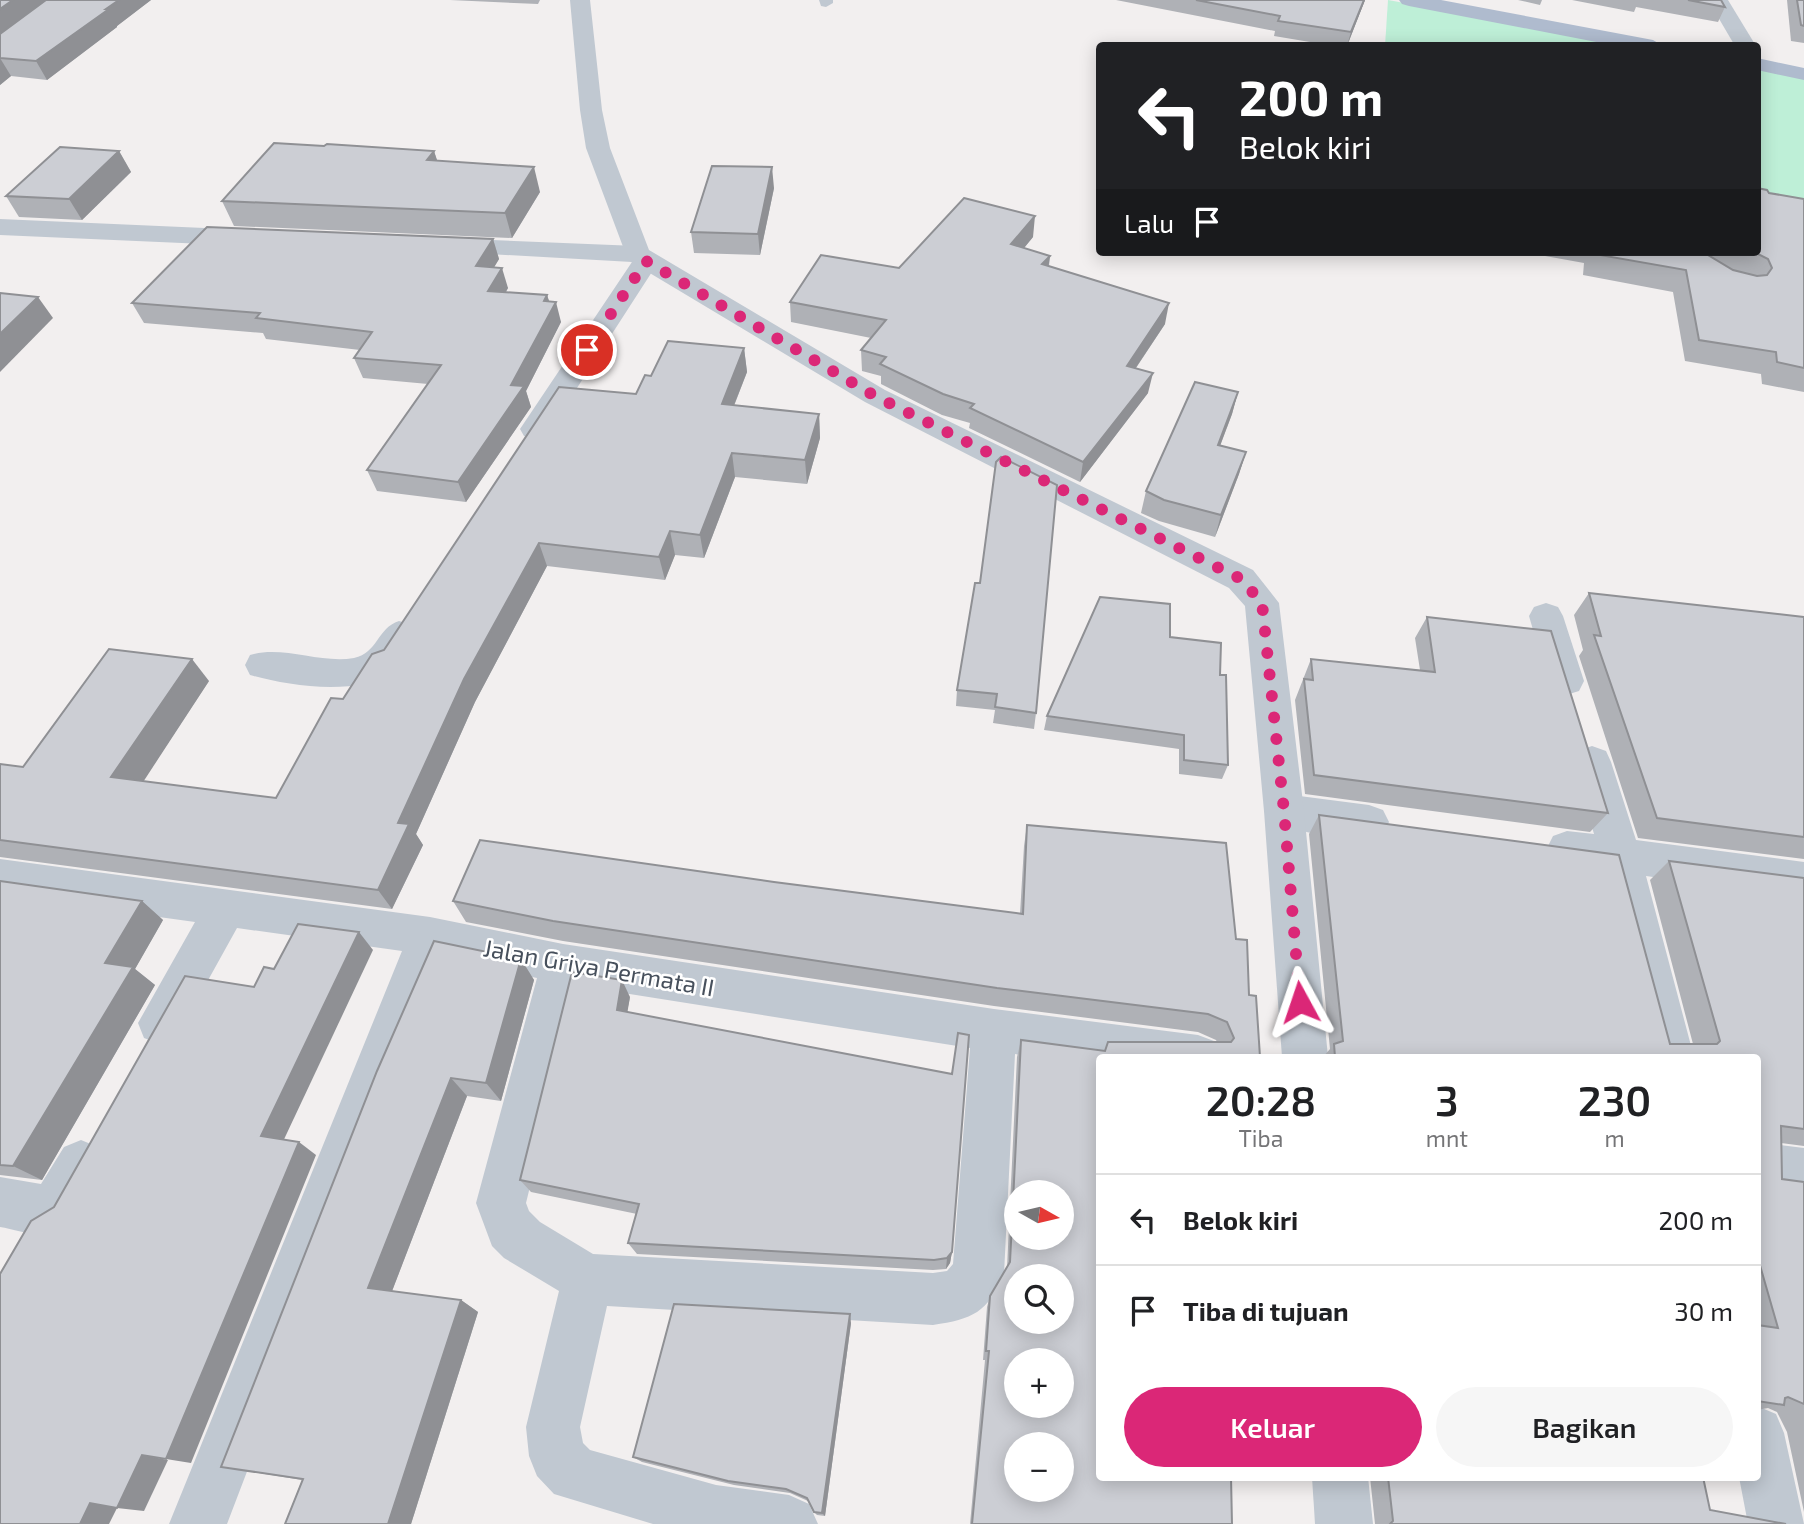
<!DOCTYPE html>
<html lang="id">
<head>
<meta charset="utf-8">
<style>
	body { margin:0; font-family:"Exo 2",sans-serif; background:#f6f6f6; color:#202124; height:100vh; display:flex; flex-direction:column; font-size:26px; white-space:nowrap }
	* { box-sizing:border-box; margin:0 }
	p { font-size:23px; color:#757577 }
	.icon { flex:none; width:38px; height:38px; fill:none; stroke:currentColor; stroke-width:2; stroke-linecap:round; stroke-linejoin:round }
	.map { position:relative; flex:1; overflow:hidden }
	.sheet { position:absolute; left:1096px; top:1054px; width:665px; height:427px; display:flex; flex-direction:column; background:#fff; border-radius:7px; box-shadow:0 4px 18px #0003 }
	.sheet>* { flex:none }
	.banner { position:absolute; left:1096px; top:42px; width:665px; height:214px; border-radius:7px; box-shadow:0 4px 18px #0003; background:#202124; color:#fff; overflow:hidden }
	.needle { width:46px; rotate:98deg }
	.buttons { position:absolute; left:1004px; top:1180px; display:grid; gap:14px }
	.buttons a { display:grid; place-items:center; width:70px; height:70px; border-radius:50%; background:#fff; box-shadow:0 4px 18px #0003; font-size:35px }
	.pin { position:absolute; display:grid; place-items:center; width:60px; height:60px; color:#fff; margin:-30px; border:4px solid #fff; border-radius:50%; box-shadow:0 2px 7px #0007 }
	.me { position:absolute; width:77px; margin:-38px; rotate:355deg; stroke-linejoin:round; filter:drop-shadow(0 0 5px #0008) }
	.turn { display:flex; align-items:center; gap:24px; height:147px; padding:0 28px; font-size:32px }
	.turn .icon { width:91px; height:91px; stroke-width:2.5 }
	.turn b { display:block; font-size:49px; line-height:60px }
	.then { display:flex; align-items:center; height:66px; padding:0 28px; background:#0003; gap:14px; font-size:26px }
	.eta { display:flex; justify-content:space-evenly; align-items:center; height:119px; text-align:center }
	.eta b { font-size:42px; font-weight:600; line-height:49px }
	.primary-button { display:flex; gap:14px; margin-top:auto; padding:14px 28px }
	.primary-button a { flex:1; height:80px; border-radius:42px; background:#db2777; color:#fff; font-size:28px; font-weight:600; line-height:80px; text-align:center }
	.primary-button a+a { background:#f6f6f6; color:#202124 }
	ul { padding:0; list-style:none }
	li { display:flex; align-items:center; gap:21px; height:91px; padding:0 28px; border-top:2px solid #e0e0e0 }
	li div { flex:1 }
	li b { display:block; font-size:26px }
	li em { font-style:normal }
	.map>svg:first-child { display:block }
	.green { fill:#beefd7 }
	.lines { fill:none; stroke-linecap:round; stroke-linejoin:round }
	.service { fill:#c0c8d1; fill-rule:evenodd }
	.minor { fill:#c0c8d1; fill-rule:evenodd }
	.tertiary { fill:#c0c8d1; fill-rule:evenodd }
	.primary { fill:#afbbce; fill-rule:evenodd }
	.wall { fill:#afb1b6 }
	.shaded-wall { fill:#8f9094 }
	.building { fill:#ccced4; stroke:#8f9094; stroke-width:2; fill-rule:evenodd }
	.route { stroke:#db2777; stroke-width:12; stroke-dasharray:0 21.6 }
	.labels { text-anchor:middle; dominant-baseline:central; stroke-width:5; stroke-linejoin:round; paint-order:stroke }
	.street-label { font-size:24px; fill:#47505c; stroke:#fff }
</style>
</head>
<body>
<div class="map">
<svg width="1804" height="1524" viewBox="0 0 1804 1524">
	<rect width="100%" height="100%" fill="#f2efef"/>
	<g class="green">
		<path d="M1388,0L1634,45L1385,46Z"/>
		<path d="M1757,68L1804,77V208L1757,200Z"/>
	</g>
	<g class="lines">
		<path class="service" d="M819,0H833V3L826,7L821,6Z"/>
		<g class="minor">
			<path d="M1708,0H1728L1756,46H1735Z"/>
			<path d="M0,219L250,230L259,233L263,238L259,243L250,246L0,235Z"/>
			<path d="M444,238L637,246L646,248L659,261L546,436L535,439L524,436L520,429L632,262L435,251L431,246L435,241Z"/>
			<path d="M1546,603L1558,607L1563,616L1584,681L1579,691L1566,695L1553,691L1548,681L1529,616L1534,607Z"/>
			<path d="M399,621L412,625L417,634C410,646 404,662 393,671C360,697 288,686 250,675L245,665L250,655C283,645 320,664 354,658C378,653 377,628 399,621Z"/>
			<path d="M1592,746L1606,751L1611,762L1636,840L1804,862V898L1646,876L1694,1057H1648L1603,870L1567,865L1553,860L1547,848L1553,836L1567,831L1594,834L1573,762L1578,751Z"/>
			<path d="M1284,794L1369,805L1383,810L1389,822L1383,834C1357,843 1297,832 1270,823L1264,811L1270,799Z"/>
			<path d="M0,859L430,917L563,944L994,1009L1198,1035L1214,1041L1221,1057H1099V1066L1015,1054L1004,1274C987,1313 973,1319 933,1325L607,1306L580,1427L583,1443L590,1450L716,1485L789,1495L809,1504L818,1524H653L554,1494L537,1476L529,1456L526,1427L559,1291L504,1258L492,1246L476,1203L537,978L443,958L227,1524H169L402,951L237,928L176,1038L160,1044L144,1038L138,1023L195,922L0,895ZM579,986L970,1048L953,1264L947,1271L933,1273L593,1254L540,1222L529,1211L526,1203Z"/>
			<path d="M81,1140L98,1147L105,1164C95,1189 80,1229 49,1234C35,1237 14,1229 0,1227V1177L41,1184L64,1147Z"/>
			<path d="M1757,1142L1804,1148V1196L1757,1190Z"/>
			<path d="M1757,1406L1776,1414L1784,1433L1804,1524H1748L1739,1477H1757Z"/>
		</g>
		<g class="tertiary">
			<path d="M570,0H590L602,110L610,148L649,250L885,390L1253,570L1279,603L1304,811L1328,1057H1282L1264,811L1245,606L1229,588L865,402L628,260L586,148L580,110Z"/>
			<path d="M1312,1477H1368L1373,1524H1315Z"/>
		</g>
		<g class="primary">
			<path d="M1399,0H1441L1653,40L1663,46H1617L1409,6L1402,4Z"/>
			<path d="M1757,58L1804,68V80L1757,70Z"/>
		</g>
	</g>
	<g class="wall">
		<path d="M0,0H151L117,26V27L47,80L11,76L0,85Z"/>
		<path d="M450,0H540L538,4Z"/>
		<path d="M1116,0H1365L1347,46H1334L1274,36L1275,31Z"/>
		<path d="M1518,0H1542L1540,5Z"/>
		<path d="M1572,0H1721L1725,7L1718,22L1636,7L1634,12Z"/>
		<path d="M1787,0H1804V43L1791,41Z"/>
		<path d="M119,151L131,172L82,220L19,217L6,196Z"/>
		<path d="M434,151L437,160L540,192L512,238L234,226L222,201Z"/>
		<path d="M774,188L760,255L694,253L691,232Z"/>
		<path d="M1769,193L1804,199V392L1762,384L1761,374L1685,361L1673,292L1583,275L1584,263L1523,252H1757Z"/>
		<path d="M1033,237L1024,248L1050,256L1049,266L1165,324L1136,368L1148,393L1080,482L969,428L970,423L942,415L881,384V376L862,371L861,350L871,338L791,322L790,302L899,268Z"/>
		<path d="M493,239L499,259L494,267L508,288L506,292L547,295L549,301L561,322L526,391L531,407L466,502L377,491L367,470L428,384L363,378L354,358L360,350L266,339L263,333L144,323L132,303Z"/>
		<path d="M744,348L747,372L734,406L819,414L820,438L807,484L735,477L704,558L675,555L665,580L547,566L475,702L416,834L423,845L392,909L0,857V764L23,767L209,681L143,781L276,798L343,699L384,650L636,394L651,376Z"/>
		<path d="M1238,392L1232,414L1220,446L1246,452L1239,474L1215,537L1159,521L1141,513L1146,491Z"/>
		<path d="M980,583L1036,713L1034,729L993,723L995,710L956,706L957,690Z"/>
		<path d="M1589,593L1804,617V859L1638,838L1579,656L1583,650L1574,615Z"/>
		<path d="M1427,617L1608,813L1590,832L1305,794L1295,700L1311,659L1420,670L1415,638Z"/>
		<path d="M1170,637L1220,675L1228,765L1222,779L1179,774V749L1044,730L1047,716Z"/>
		<path d="M1319,815L1670,1044H1693L1650,880L1669,861L1804,878V1146L1781,1143L1782,1179L1804,1182V1512L1787,1432L1777,1412L1768,1408L1757,1410V1057H1323L1330,1049L1309,834Z"/>
		<path d="M1027,825L1236,939L1249,995L1260,1057H1099L1232,1524H970L985,1360H983L987,1307L990,1296L1007,1268L1017,1057L1021,1040L1105,1051L1217,1042L1216,1040L1198,1032L994,1006L563,941L466,922L453,901L774,882L1020,914L1024,846Z"/>
		<path d="M0,881L142,901L163,920L135,969L155,985L42,1180L0,1175Z"/>
		<path d="M521,959L534,980L501,1101L467,1096L392,1291L461,1300L478,1312L411,1524H285L302,1480L221,1467Z"/>
		<path d="M630,997L627,1012L952,1252L950,1263L946,1269L933,1270L637,1254L628,1243L637,1214L531,1192L520,1180Z"/>
		<path d="M851,1323L825,1516L817,1515L814,1512L808,1501L790,1493L734,1485L642,1462L633,1457Z"/>
		<path d="M1370,1477H1703L1710,1510L1786,1524H1375Z"/>
	</g>
	<g class="shaded-wall">
		<path d="M13,0H48L0,35V9Z"/>
		<path d="M119,0H151L117,26V27L47,80L36,61Z"/>
		<path d="M1364,0H1365L1347,46L1351,32Z"/>
		<path d="M0,58L11,76L0,85Z"/>
		<path d="M119,151L131,172L82,220L69,199Z"/>
		<path d="M434,151L442,176L427,160Z"/>
		<path d="M534,167L540,192L512,238L505,213Z"/>
		<path d="M772,167L774,188L760,255L758,234Z"/>
		<path d="M1035,216L1033,237L1010,265L1011,244Z"/>
		<path d="M493,239L499,259L483,286L476,266Z"/>
		<path d="M1050,256L1047,276L1042,264Z"/>
		<path d="M502,268L508,288L494,311L488,291Z"/>
		<path d="M547,295L552,310L556,302L561,322L526,391L531,407L466,502L458,482L511,385L544,301Z"/>
		<path d="M38,297L53,318L0,372V334Z"/>
		<path d="M1169,303L1165,324L1123,387L1127,366Z"/>
		<path d="M744,348L747,372L725,428L722,404Z"/>
		<path d="M1153,373L1148,393L1080,482L1083,462Z"/>
		<path d="M1238,392L1232,414L1212,467L1218,445Z"/>
		<path d="M819,414L820,438L807,484L805,460Z"/>
		<path d="M1246,452L1239,474L1215,537L1221,515Z"/>
		<path d="M732,453L735,477L704,558L700,535Z"/>
		<path d="M670,531L675,555L665,580L659,557Z"/>
		<path d="M539,543L547,566L475,702L416,834L423,845L392,909L378,890L398,823L464,679Z"/>
		<path d="M192,659L209,681L132,799L111,777Z"/>
		<path d="M142,901L163,920L135,969L155,985L42,1180L13,1166L105,963Z"/>
		<path d="M359,932L373,950L279,1150L261,1136Z"/>
		<path d="M521,959L534,980L501,1101L486,1083Z"/>
		<path d="M622,980L630,997L625,1026L617,1010Z"/>
		<path d="M451,1078L467,1096L389,1299L368,1288Z"/>
		<path d="M299,1142L316,1155L191,1463L166,1459Z"/>
		<path d="M952,1252L950,1263L946,1269L947,1258Z"/>
		<path d="M461,1300L478,1312L411,1524H388Z"/>
		<path d="M850,1314L851,1323L825,1516L822,1513Z"/>
		<path d="M142,1455L168,1460L144,1511L117,1508Z"/>
		<path d="M90,1503L118,1506L109,1524H80Z"/>
	</g>
	<g class="building">
		<path d="M0,0H13L0,9Z"/>
		<path d="M46,0H119L106,9H109L36,61L0,58V34Z"/>
		<path d="M1196,0H1364L1351,32L1278,21L1280,16Z"/>
		<path d="M1688,0H1721L1725,7Z"/>
		<path d="M1797,0H1804V26L1801,25Z"/>
		<path d="M274,143L324,146L327,144L434,151L427,160L534,167L505,213L222,201Z"/>
		<path d="M60,147L119,151L69,199L6,196Z"/>
		<path d="M712,166L772,167L758,234L691,232Z"/>
		<path d="M1757,188L1767,190L1769,193L1804,199V368L1777,362L1776,352L1699,340L1686,270L1594,254V252H1703L1733,270L1757,276L1767,275L1772,268L1768,259L1754,252H1757Z"/>
		<path d="M964,198L1035,216L1011,244L1050,256L1042,264L1169,303L1127,366L1153,373L1083,462L970,408L974,404L943,394L880,364L886,357L861,350L886,320L790,302L821,255L899,268Z"/>
		<path d="M207,227L493,239L476,266L502,268L488,291L547,295L544,301L556,302L511,385L524,386L458,482L367,470L441,365L354,358L372,332L256,318L260,313L132,303Z"/>
		<path d="M0,293L38,297L0,334Z"/>
		<path d="M668,341L744,348L722,404L819,414L805,460L732,453L700,535L670,531L659,557L539,543L464,679L398,823L409,824L378,890L0,840V764L23,767L109,649L192,659L111,777L276,798L331,698L343,699L372,654L384,650L559,387L636,394L645,375L651,376Z"/>
		<path d="M1195,382L1238,392L1218,445L1246,452L1221,515L1164,500L1146,491Z"/>
		<path d="M1001,457L1057,485L1036,713L995,707L997,694L957,690L975,583H980L996,462Z"/>
		<path d="M1589,593L1804,617V837L1657,818L1594,635L1601,636Z"/>
		<path d="M1100,597L1170,604V637L1221,643L1220,675H1226L1228,765L1184,760V735L1047,716Z"/>
		<path d="M1427,617L1551,631L1608,813L1314,775L1304,679L1313,680L1311,659L1435,672Z"/>
		<path d="M1319,815L1619,855L1670,1044H1717L1720,1041L1669,861L1804,878V1129L1781,1126L1782,1179L1804,1182V1404L1788,1397L1785,1398L1784,1405L1757,1401V1325L1778,1328L1757,1255V1057H1335L1334,1044L1343,1041Z"/>
		<path d="M1027,825L1226,843L1236,939L1247,940L1249,995L1256,996L1260,1057H1099V1477H1231L1232,1524H972L989,1351H986L990,1296L1010,1262L1021,1040L1105,1051L1108,1042H1231L1234,1038L1227,1022L1208,1014L997,988L553,921L453,901L480,840L774,882L1023,914ZM1017,1192H1062V1237H1017ZM1017,1276H1062V1321H1017ZM1017,1360H1062V1405H1017ZM1017,1444H1062V1489H1017Z"/>
		<path d="M0,881L142,901L105,963L133,967L13,1166L0,1165Z"/>
		<path d="M298,924L359,932L261,1136L299,1142L166,1459L142,1455L117,1508L90,1503L80,1524H0V1274L31,1221L54,1207L185,976L254,987L264,967L274,969Z"/>
		<path d="M434,941L521,959L486,1083L451,1078L368,1288L461,1300L388,1524H285L303,1479L221,1467L377,1071Z"/>
		<path d="M572,972L622,980L617,1010L952,1074L958,1033L969,1035L952,1252L947,1258L934,1260L628,1243L639,1204L520,1180Z"/>
		<path d="M674,1304L850,1314L822,1513L814,1512L807,1498L786,1489L728,1481L633,1457Z"/>
		<path d="M1388,1477H1703L1710,1510L1786,1524H1390L1393,1521Z"/>
	</g>
	<g class="lines">
		<path class="route" d="M587,350L646,261L875,396L1241,579L1262,603L1284,811L1300,1002"/>
	</g>
	<g class="labels">
		<g class="street-label">
			<text transform="translate(599 967) rotate(10)">Jalan Griya Permata II</text>
		</g>
	</g>
</svg>
<div class="buttons">
<a><svg class="needle" viewBox="-14 -14 28 28"><path d="M0-13l5 13h-10z" fill="#e53935"/><path d="M0 13l5-13h-10z" fill="#757577"/></svg></a>
<a><svg class="icon" aria-label="search" viewBox="0 0 24 24"><circle cx="10" cy="10" r="6"/><path d="M15 15l6 6"/></svg></a>
<a>+</a>
<a>−</a>
</div>
<div class="pin" style="left:587px;top:350px;background:#d93025"><svg class="icon" aria-label="arrive" viewBox="0 0 24 24"><path d="M6 21V4h12l-3 4 3 4H6"/></svg></div>
<svg class="me" style="left:1300px;top:1002px" viewBox="-20 -20 40 40"><path d="M0-17L14 15 0 8-14 15z" fill="#db2777" stroke="#fff" stroke-width="4"/></svg>
<div class="banner">
<div class="turn"><svg class="icon" aria-label="left" viewBox="0 0 24 24"><path d="M17 20v-9H6M10 6l-5 5 5 5"/></svg><div><b>200 m</b>Belok kiri</div></div>
<div class="then">Lalu<svg class="icon" aria-label="arrive" viewBox="0 0 24 24"><path d="M6 21V4h12l-3 4 3 4H6"/></svg></div>
</div>
<section class="sheet">
<div class="eta">
<div><b>20:28</b><p>Tiba</p></div>
<div><b>3</b><p>mnt</p></div>
<div><b>230</b><p>m</p></div>
</div>
<ul>
<li><svg class="icon" aria-label="left" viewBox="0 0 24 24"><path d="M17 20v-9H6M10 6l-5 5 5 5"/></svg><div><b>Belok kiri</b></div><em>200 m</em></li>
<li><svg class="icon" aria-label="arrive" viewBox="0 0 24 24"><path d="M6 21V4h12l-3 4 3 4H6"/></svg><div><b>Tiba di tujuan</b></div><em>30 m</em></li>
</ul>
<div class="primary-button"><a>Keluar</a><a>Bagikan</a></div>
</section>
</div>
</body>
</html>
